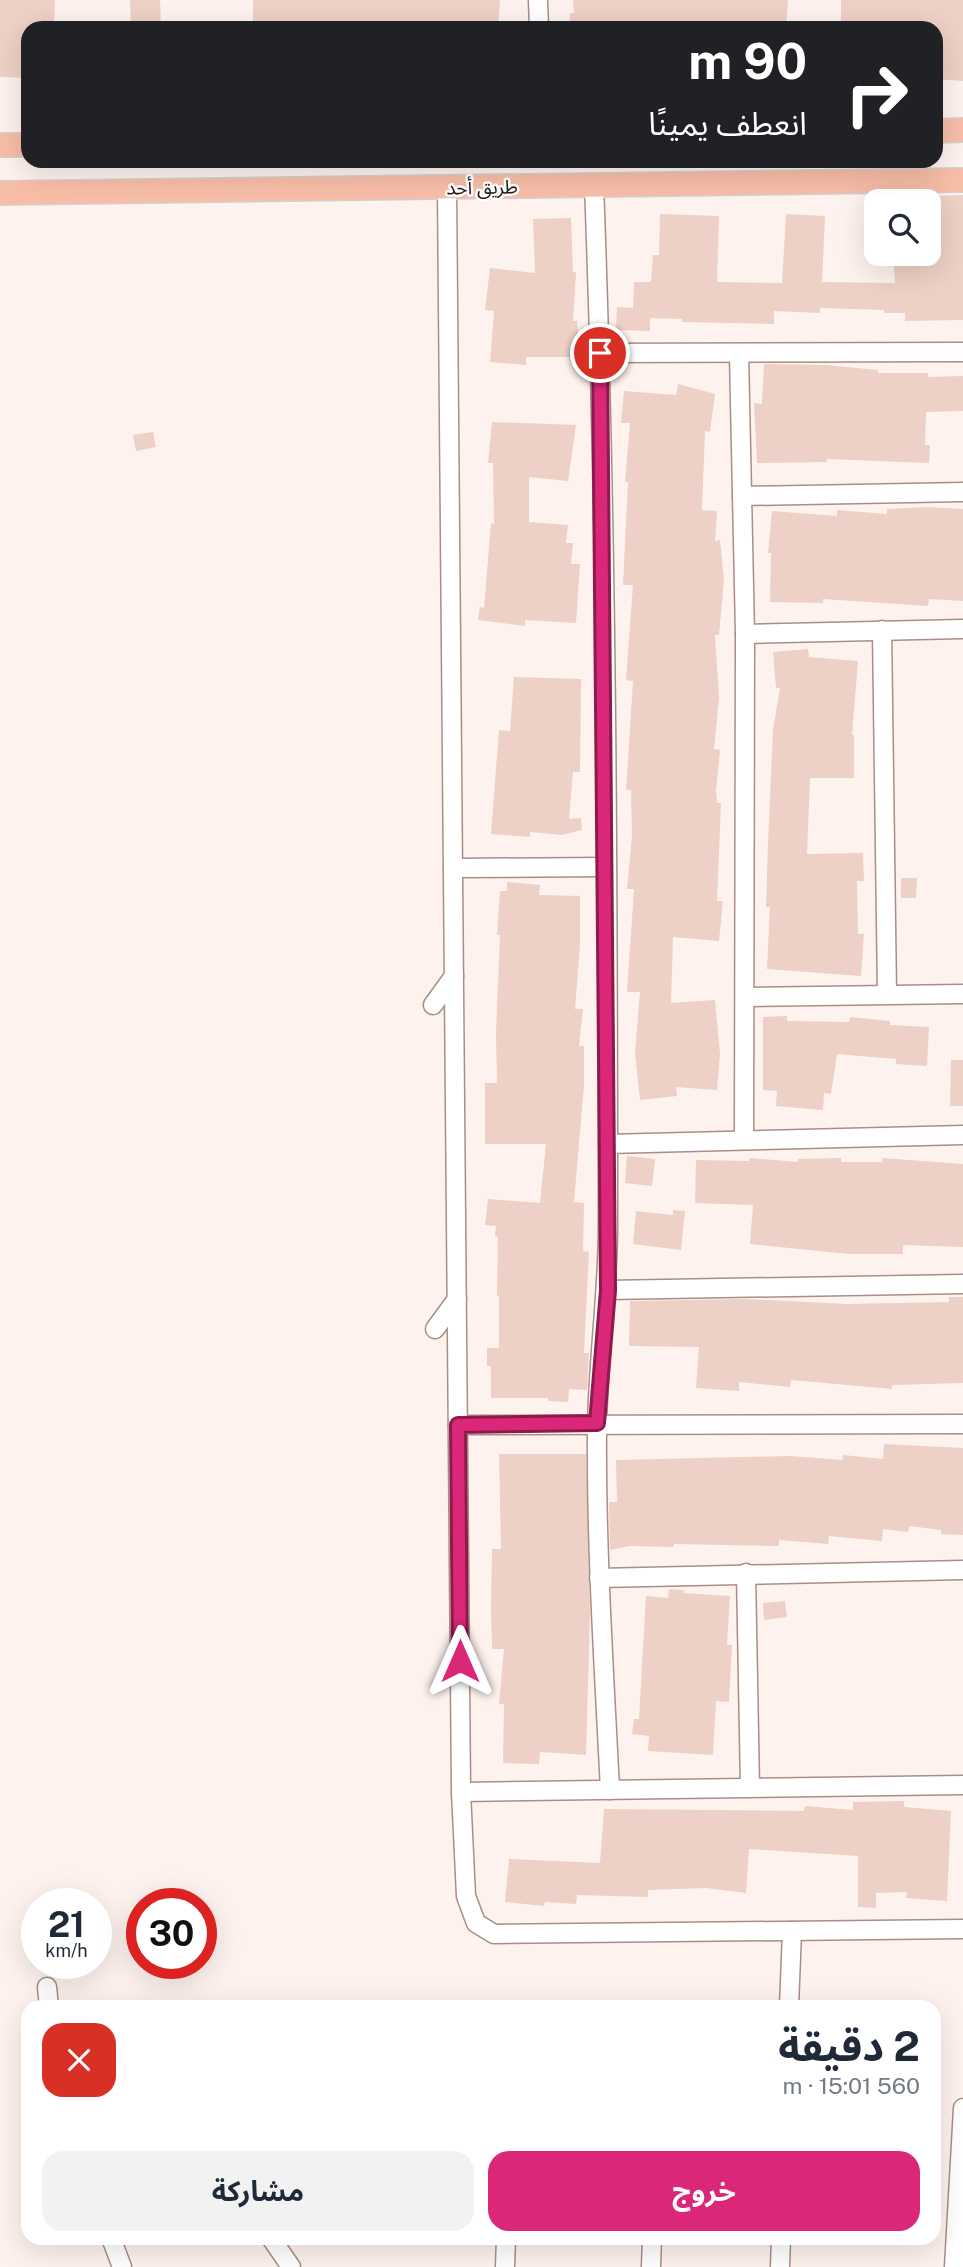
<!DOCTYPE html>
<html lang="ar">
<head>
<meta charset="utf-8">
<style>
	body { margin:0; font-family:"Public Sans","Noto Sans Arabic",sans-serif; background:#f2f2f3; color:#1f2937; direction:rtl; height:100vh; display:flex; flex-direction:column; font-size:26px; white-space:nowrap }
	* { box-sizing:border-box; margin:0 }
	p { font-size:23px; color:#747a83 }
	.icon { flex:none; width:38px; height:38px; fill:none; stroke:currentColor; stroke-width:2; stroke-linecap:round; stroke-linejoin:round }
	.map { position:relative; flex:1; overflow:hidden; direction:ltr }
	.panel { position:absolute; left:21px; top:2000px; width:920px; height:245px; display:flex; flex-direction:column; background:#fff; border-radius:21px; box-shadow:0 7px 28px #0002; direction:rtl }
	.panel>* { flex:none }
	.top-card { position:absolute; left:21px; top:21px; width:922px; height:147px; border-radius:21px; box-shadow:0 7px 28px #0002; direction:rtl; background:#202124; color:#fff; overflow:hidden }
	.fabs { position:absolute; left:864px; top:189px; display:grid; gap:14px }
	.fabs a { display:grid; place-items:center; width:77px; height:77px; border-radius:14px; background:#fff; box-shadow:0 7px 28px #0002; font-size:35px }
	.speed { position:absolute; left:21px; top:1888px; display:flex; gap:14px; font-size:35px; font-weight:700; text-align:center }
	.speed>* { display:grid; place-content:center; width:91px; height:91px; border-radius:50%; background:#fff; box-shadow:0 7px 28px #0002; line-height:1 }
	.speed small { font-size:18px; font-weight:400 }
	.speed .limit { border:10px solid #d22; background:#fff; color:#111 }
	.pin { position:absolute; display:grid; place-items:center; width:60px; height:60px; color:#fff; margin:-30px; border:4px solid #fff; border-radius:50%; box-shadow:0 2px 7px #0007 }
	.me { position:absolute; width:77px; margin:-38px; rotate:0deg; stroke-linejoin:round; filter:drop-shadow(0 0 5px #0008) }
	.turn { display:flex; align-items:center; gap:24px; height:147px; padding:0 21px; font-size:32px }
	.turn .icon { width:91px; height:91px; stroke-width:2.5 }
	.turn b { display:block; font-size:49px; line-height:60px }
	.round { display:grid; place-items:center; flex:none; width:74px; height:74px; border-radius:21px; background:#f2f2f3 }
	.summary { display:flex; align-items:center; justify-content:space-between; height:119px; padding:0 21px }
	h1 { font-size:42px; font-weight:700; line-height:52px }
	.primary-button { display:flex; gap:14px; margin-top:auto; padding:14px 21px }
	.primary-button a { flex:1; height:80px; border-radius:21px; background:#db2777; color:#fff; font-size:28px; font-weight:700; line-height:80px; text-align:center }
	.primary-button a+a { background:#f2f2f3; color:#1f2937 }
	.map>svg:first-child { display:block }
	.building { fill:#edd0c6 }
	.lines { fill:none; stroke-linecap:round; stroke-linejoin:round }
	.minor-casing { stroke:#a98e85; stroke-width:21 }
	.major-casing { stroke:#d3d1d0; stroke-width:26 }
	.minor { stroke:#fff; stroke-width:18 }
	.major { stroke:#f7bda7; stroke-width:23 }
	.route-casing { stroke:#8e194d; stroke-width:18 }
	.route { stroke:#db2777; stroke-width:12 }
	.labels { text-anchor:middle; dominant-baseline:central; stroke-width:5; stroke-linejoin:round; paint-order:stroke }
	.street-label { font-size:19px; fill:#221814; stroke:#fff }
</style>
</head>
<body>
<div class="map">
<svg width="963" height="2267" viewBox="0 0 963 2267">
	<rect width="100%" height="100%" fill="#fef2ee"/>
	<g class="building">
		<path d="M0,0H55L54,28H28V78L0,77Z"/>
		<path d="M130,0H160L161,28H131Z"/>
		<path d="M253,0H500L498,28H443V25L253,28Z"/>
		<path d="M573,0H788L786,28H569L570,13H574Z"/>
		<path d="M841,0H963V81L936,79V28H841Z"/>
		<path d="M963,195V320L905,321V313H884V310L820,308V313L774,311V324L682,322V319L650,318V331L616,330L617,307L633,308L634,282H651L653,255H659L660,214L719,216L717,282L782,283L786,214L825,216L822,282L895,283L893,254H929V196Z"/>
		<path d="M571,218L573,272H576L573,321H577L580,357H526V365L490,362L494,311L485,310L490,268L535,273L533,219Z"/>
		<path d="M764,364L825,365L878,370V373H928V377L963,376V411L926,412L925,445H930L929,463L827,459V462L757,463L754,403L762,404Z"/>
		<path d="M678,384L715,394L710,432L705,431L702,510L717,511L715,541L720,540L724,580L719,635H715L719,698L714,749L720,750L716,791L717,803H721L717,901H723L719,941L673,937L671,1003L715,1000L720,1054L717,1090L676,1087L677,1096L640,1100L635,1053L640,992H627L634,889H627L632,835L631,790H626L633,681L626,680L633,585H623L628,482H625L630,423H621L624,391L676,395Z"/>
		<path d="M492,422L576,425L568,481L529,477V522L568,525L566,543H573L571,564H580L576,623L525,620V626L478,620L480,607L484,608L491,523L494,524L493,463H488Z"/>
		<path d="M153,432L156,447L136,451L133,435Z"/>
		<path d="M927,507L963,509V601L929,599L928,606L823,599V603L770,602L771,553H768L772,511L837,516V510L887,514V509Z"/>
		<path d="M808,649L809,657L858,661L852,735H854V778H810L807,854L863,853L864,881H857L858,934H864L861,976L767,969L770,907H766L768,844L773,730L780,688H776L773,652Z"/>
		<path d="M514,677L581,679L580,772H573L569,819L581,818L582,830L562,835L530,832V837L491,834L499,730L510,731Z"/>
		<path d="M901,878H917L916,898H901Z"/>
		<path d="M507,882L540,885L539,895L580,896V945L575,1009H583L579,1046H584V1085L574,1202L584,1203L583,1251L589,1252L584,1353H589L587,1390L569,1389L568,1402L548,1401V1398H491V1366H487V1348H499V1296H497L498,1237L495,1236L496,1226L485,1225L488,1199L540,1203L546,1144H485V1083H497L496,1032L500,935H497L500,891H507Z"/>
		<path d="M787,1016V1021L849,1022L850,1017L890,1021V1025L929,1027L927,1066L896,1064V1059L837,1054L831,1094L824,1093L823,1110L776,1106L777,1091L763,1090V1017Z"/>
		<path d="M951,1060H963V1106H950Z"/>
		<path d="M627,1156L655,1159L652,1186L625,1183Z"/>
		<path d="M749,1158L798,1162V1159L841,1158V1162H882V1158L963,1164V1247L903,1245V1254H849L750,1244L753,1205L695,1203L696,1160L749,1161Z"/>
		<path d="M673,1210L685,1211L681,1250L633,1244L636,1211L673,1215Z"/>
		<path d="M949,1297H963V1383L892,1385V1389L791,1380L790,1387L739,1382V1391L696,1388L699,1347L629,1346L630,1301L745,1299L846,1304L949,1302Z"/>
		<path d="M884,1444L963,1448V1535L941,1534V1530L909,1526L908,1532L883,1529L882,1541L829,1536L828,1544L779,1540V1546L674,1544V1547L629,1546L610,1550L609,1502H617L616,1460L790,1456L842,1460L843,1455L883,1459Z"/>
		<path d="M499,1454H586L590,1614L586,1755L540,1752L539,1764L503,1763L504,1704H499L504,1649H492L491,1608L492,1549H501Z"/>
		<path d="M669,1589L684,1590L683,1593L730,1596L727,1645H732L729,1702L716,1701L713,1755L648,1751L649,1736L632,1734L634,1719H639L646,1596L668,1598Z"/>
		<path d="M785,1601L787,1617L764,1620L763,1603Z"/>
		<path d="M904,1801V1807L951,1811L947,1901L906,1898L907,1892L876,1893V1908L858,1907V1856L749,1849L746,1893L706,1888L648,1890V1897L577,1895L576,1904L545,1902L544,1906L505,1902L509,1859L600,1863L604,1809L804,1811L805,1806L853,1810V1802Z"/>
	</g>
	<g class="lines">
		<g class="minor-casing">
			<g id="minor">
				<path d="M538,0L539,28"/>
				<path d="M594,184C607,531 608,879 608,1225C608,1293 598,1360 597,1427C596,1548 604,1669 610,1790"/>
				<path d="M447,188L461,1792L466,1896L476,1923L494,1934L963,1929"/>
				<path d="M600,353L963,352"/>
				<path d="M739,354L745,634L744,1139"/>
				<path d="M742,496L963,492"/>
				<path d="M882,630L887,994"/>
				<path d="M745,634L963,629"/>
				<path d="M453,868L605,867"/>
				<path d="M747,997L963,994"/>
				<path d="M433,1005L454,976"/>
				<path d="M608,1144L963,1135"/>
				<path d="M608,1290L963,1284"/>
				<path d="M435,1329L457,1299"/>
				<path d="M458,1425L963,1424"/>
				<path d="M746,1573L750,1787"/>
				<path d="M599,1578L963,1570"/>
				<path d="M461,1792L963,1785"/>
				<path d="M47,1987L49,2007"/>
				<path d="M789,2007L792,1931"/>
				<path d="M111,2238L122,2267"/>
				<path d="M271,2238L291,2267"/>
				<path d="M505,2267L506,2238"/>
				<path d="M651,2267L652,2238"/>
				<path d="M780,2267L781,2238"/>
				<path d="M954,2267L963,2108"/>
			</g>
		</g>
		<g class="major-casing">
			<g id="major">
				<path d="M936,131L963,130"/>
				<path d="M0,145H28"/>
				<path d="M0,193L963,180"/>
			</g>
		</g>
		<use href="#minor" class="minor"/>
		<use href="#major" class="major"/>
	</g>
	<g class="lines">
		<g class="route-casing">
			<path id="route" d="M460,1661L458,1425L597,1423L608,1290L600,353"/>
		</g>
		<use href="#route" class="route"/>
	</g>
	<g class="labels">
		<g class="street-label">
			<text transform="translate(482 187) rotate(-1)">طريق أحد</text>
		</g>
	</g>
</svg>
<div class="fabs">
<a><svg class="icon" aria-label="search" viewBox="0 0 24 24"><circle cx="10" cy="10" r="6"/><path d="M15 15l6 6"/></svg></a>
</div>
<div class="speed"><div>21<small>km/h</small></div><div class="limit">30</div></div>
<div class="pin" style="left:600px;top:353px;background:#d93025"><svg class="icon" aria-label="arrive" viewBox="0 0 24 24"><path d="M6 21V4h12l-3 4 3 4H6"/></svg></div>
<svg class="me" style="left:460px;top:1661px" viewBox="-20 -20 40 40"><path d="M0-17L14 15 0 8-14 15z" fill="#db2777" stroke="#fff" stroke-width="4"/></svg>
<div class="top-card">
<div class="turn"><svg class="icon" aria-label="right" viewBox="0 0 24 24"><path d="M7 20v-9h11M14 6l5 5-5 5"/></svg><div><b>90 m</b>انعطف يمينًا</div></div>
</div>
<section class="panel">
<div class="summary"><div><h1>2 دقيقة</h1><p>560 m · 15:01</p></div><a class="round" style="background:#d93025;color:#fff"><svg class="icon" aria-label="close" viewBox="0 0 24 24"><path d="M6 6l12 12M18 6L6 18"/></svg></a></div>
<div class="primary-button"><a>خروج</a><a>مشاركة</a></div>
</section>
</div>
</body>
</html>
